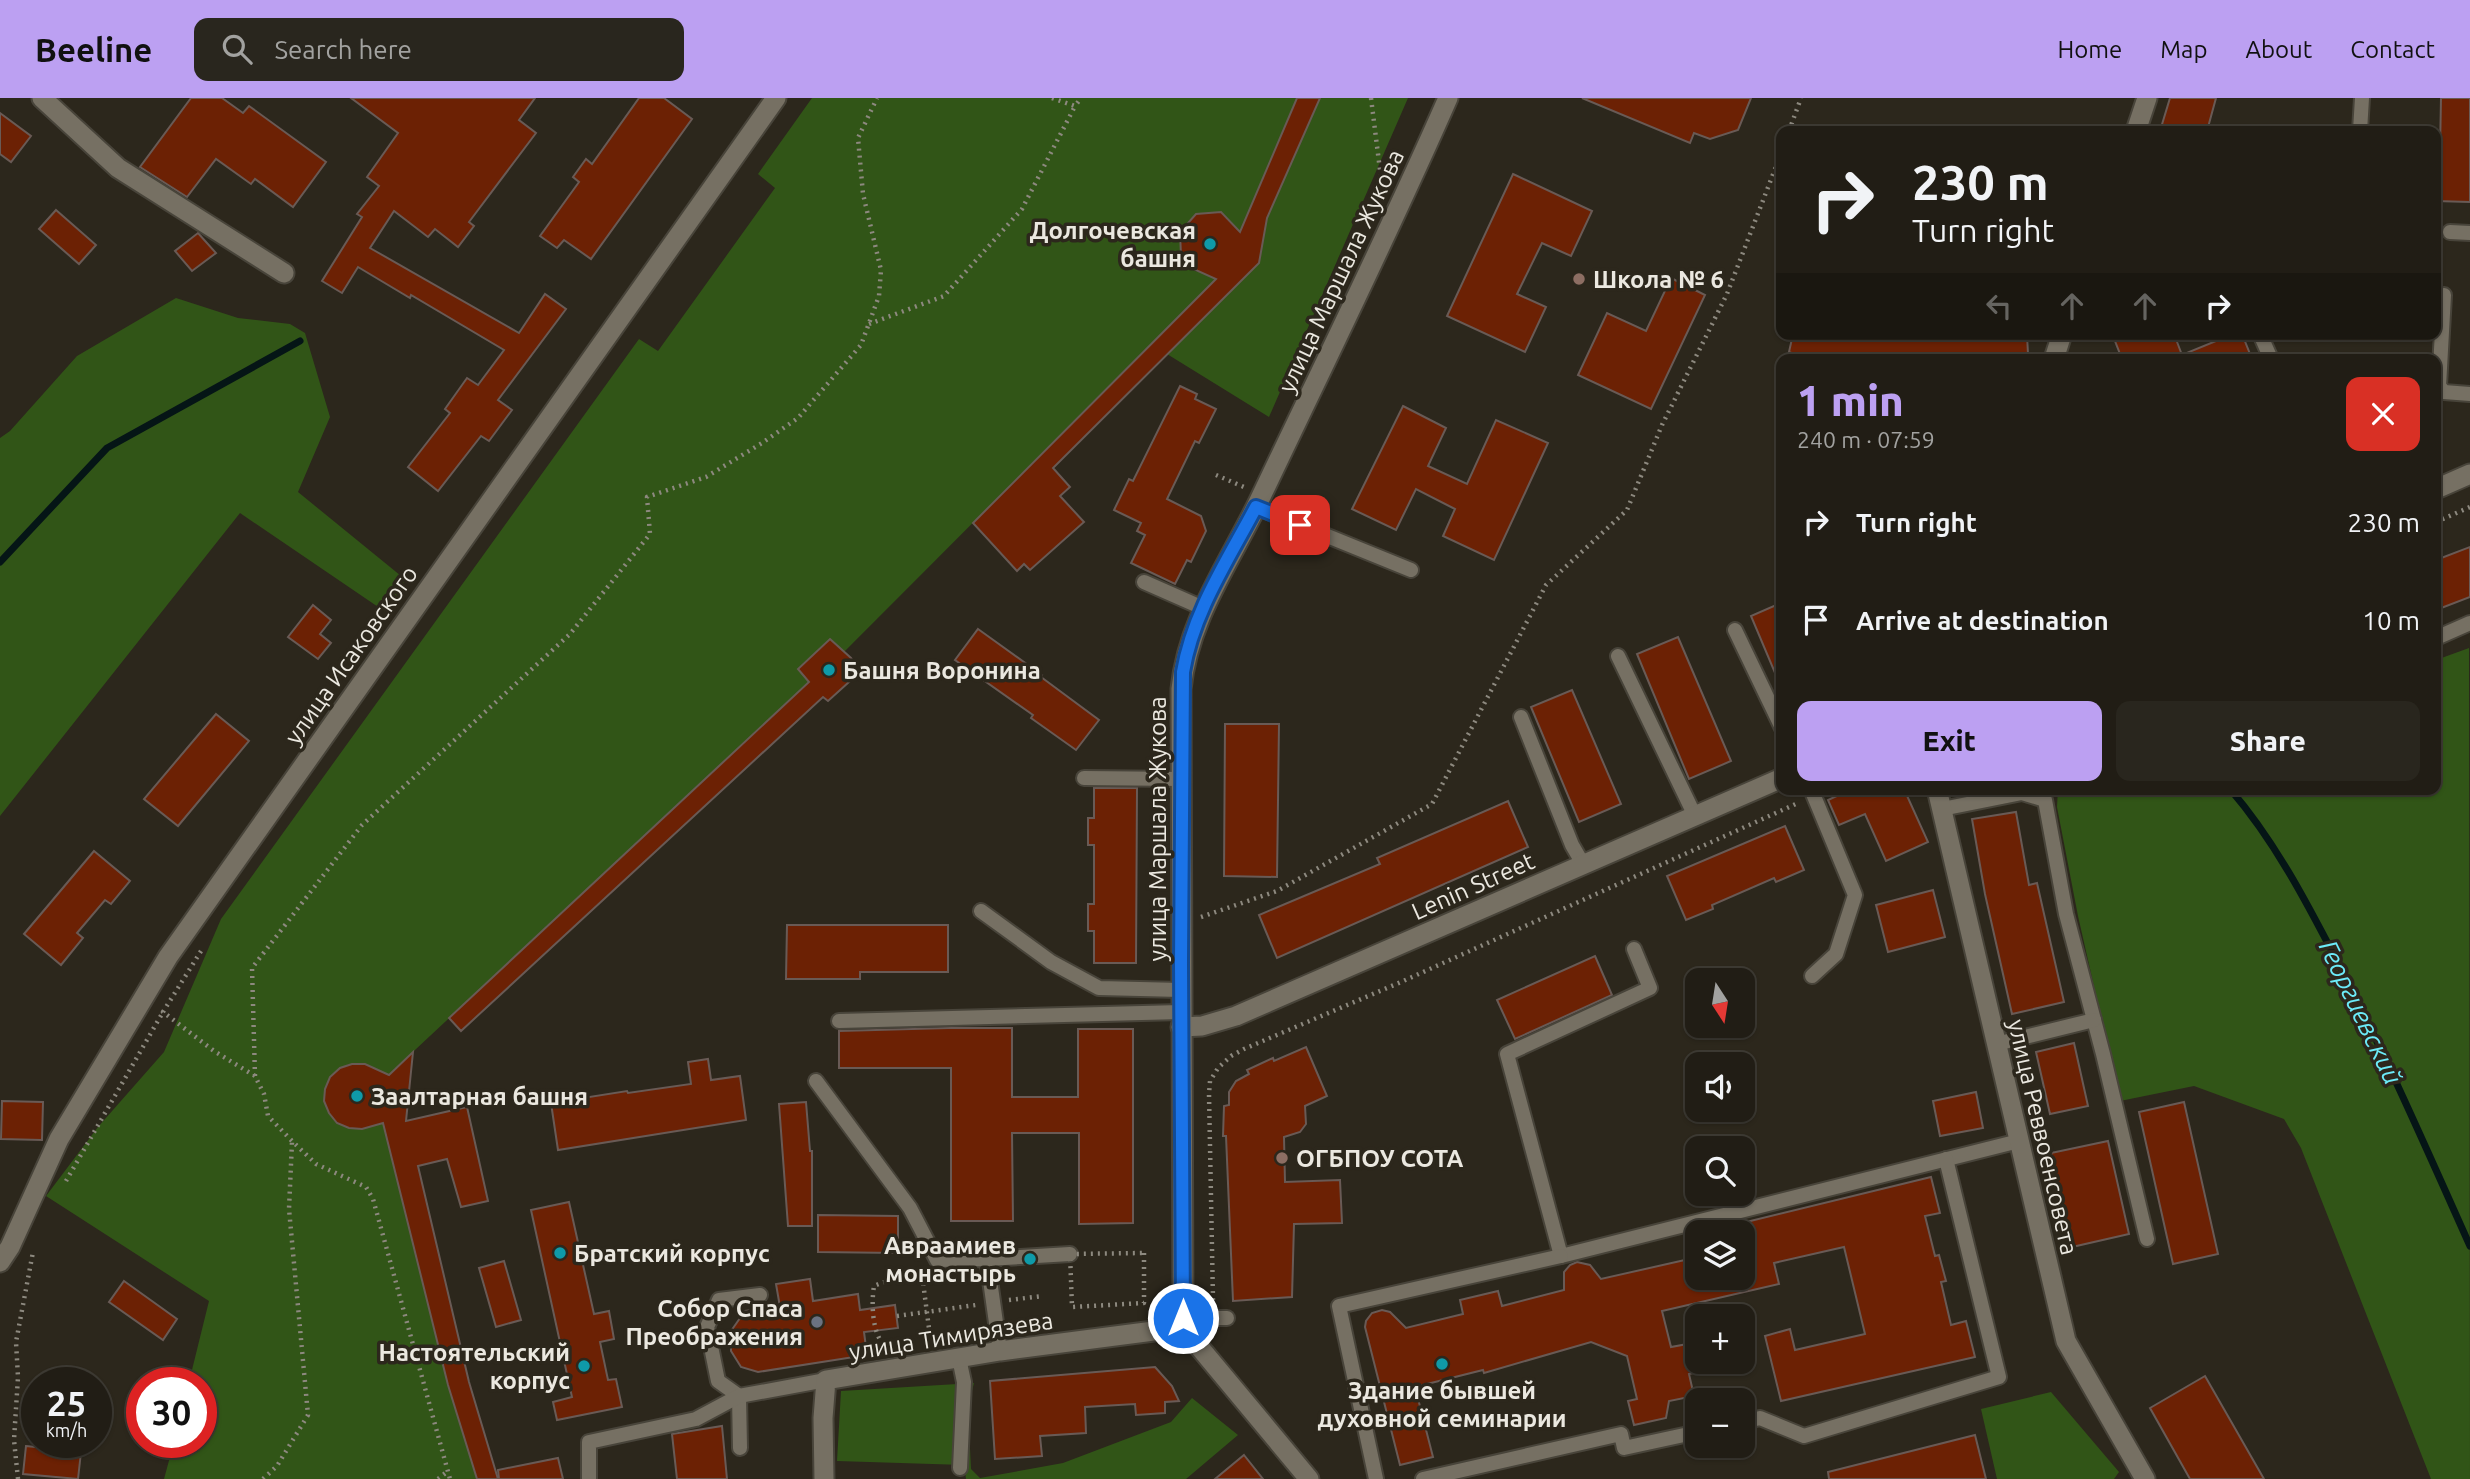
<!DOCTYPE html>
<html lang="en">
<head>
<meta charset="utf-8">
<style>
	body { margin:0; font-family:Ubuntu,sans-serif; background:#29261e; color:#f1f3f6; height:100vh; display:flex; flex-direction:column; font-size:26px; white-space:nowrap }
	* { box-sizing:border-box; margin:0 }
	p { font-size:23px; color:#a2a2a0 }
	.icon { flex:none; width:38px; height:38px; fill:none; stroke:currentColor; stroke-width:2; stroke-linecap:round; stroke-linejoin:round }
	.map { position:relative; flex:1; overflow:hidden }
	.sheet { position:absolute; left:1776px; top:256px; width:665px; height:441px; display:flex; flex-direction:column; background:#211d15; border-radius:14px; box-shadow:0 2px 5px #0004,0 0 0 2px #3e3b34 }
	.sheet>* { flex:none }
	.hud { position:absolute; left:1776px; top:28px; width:665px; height:214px; border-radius:14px; box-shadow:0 2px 5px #0004,0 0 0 2px #3e3b34; background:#211d15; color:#f1f3f6; overflow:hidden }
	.needle { width:46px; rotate:168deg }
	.fabs { position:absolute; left:1685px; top:870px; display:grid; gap:14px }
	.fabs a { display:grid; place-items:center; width:70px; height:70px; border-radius:14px; background:#211d15; box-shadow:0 2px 5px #0004,0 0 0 2px #3e3b34; font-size:35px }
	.speed { position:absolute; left:21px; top:1269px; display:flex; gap:14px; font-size:35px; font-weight:700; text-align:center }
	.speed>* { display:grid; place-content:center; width:91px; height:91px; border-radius:50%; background:#211d15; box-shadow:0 2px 5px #0004,0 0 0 2px #3e3b34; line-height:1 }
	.speed small { font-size:18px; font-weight:400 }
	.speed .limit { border:10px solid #d22; background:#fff; color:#111 }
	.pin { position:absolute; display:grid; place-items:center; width:60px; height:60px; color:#fff; margin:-30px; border-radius:14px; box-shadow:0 4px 10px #0006 }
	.me { position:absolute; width:77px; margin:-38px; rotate:0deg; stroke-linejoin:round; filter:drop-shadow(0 0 5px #0008) }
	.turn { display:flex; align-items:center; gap:24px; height:147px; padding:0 21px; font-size:32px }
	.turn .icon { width:91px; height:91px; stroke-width:2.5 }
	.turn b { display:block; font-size:49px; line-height:60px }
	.lanes { display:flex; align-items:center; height:66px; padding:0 21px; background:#0003; justify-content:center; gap:35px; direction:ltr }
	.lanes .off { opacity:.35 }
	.round { display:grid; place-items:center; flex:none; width:74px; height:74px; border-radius:14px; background:#29261e }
	.overview { display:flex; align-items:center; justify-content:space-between; height:119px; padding:0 21px }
	h1 { font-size:42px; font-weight:800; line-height:52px; color:#bca0f2 }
	.button { display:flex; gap:14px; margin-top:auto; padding:14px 21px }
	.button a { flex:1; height:80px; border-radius:14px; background:#bca0f2; color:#111; font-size:28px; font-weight:800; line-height:80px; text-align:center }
	.button a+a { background:#29261e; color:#f1f3f6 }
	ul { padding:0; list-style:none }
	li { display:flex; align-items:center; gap:21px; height:98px; padding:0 21px }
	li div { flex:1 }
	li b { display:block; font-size:26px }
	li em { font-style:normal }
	header { display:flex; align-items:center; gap:42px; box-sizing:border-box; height:98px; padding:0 35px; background:#bca0f2; color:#111 }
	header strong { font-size:33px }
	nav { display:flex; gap:38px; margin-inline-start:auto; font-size:24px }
	.search { width:490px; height:63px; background:#29261e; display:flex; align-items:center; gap:18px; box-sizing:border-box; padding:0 24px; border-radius:14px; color:#a2a2a0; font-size:26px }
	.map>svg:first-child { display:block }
	.green { fill:#315517 }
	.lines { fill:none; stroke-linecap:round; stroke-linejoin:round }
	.stream { stroke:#051516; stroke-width:7 }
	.building { fill:#6c2104; stroke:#695a55; stroke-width:2 }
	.service-casing { stroke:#48443a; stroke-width:18 }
	.minor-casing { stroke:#48443a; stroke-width:23 }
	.path { stroke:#8d897f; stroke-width:4.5; stroke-dasharray:2 5; stroke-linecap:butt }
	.service { stroke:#767063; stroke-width:14 }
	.minor { stroke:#767063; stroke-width:19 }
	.route-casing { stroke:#114b97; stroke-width:18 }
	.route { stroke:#1a73e8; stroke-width:12 }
	.culture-dot { fill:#0f9aa8; stroke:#2c271c; stroke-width:2.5 }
	.education-dot { fill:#8d6e63; stroke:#2c271c; stroke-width:2.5 }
	.worship-dot { fill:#6b7280; stroke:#2c271c; stroke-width:2.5 }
	.labels { text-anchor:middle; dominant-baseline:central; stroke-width:7; stroke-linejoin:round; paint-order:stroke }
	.poi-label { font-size:24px; font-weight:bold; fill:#ebe8e0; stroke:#2c271c; text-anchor:start }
	.street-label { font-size:24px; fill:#ebe8e0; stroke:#2c271c }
	.water-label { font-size:26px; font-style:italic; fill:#6cebf8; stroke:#2c271c }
</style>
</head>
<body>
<header>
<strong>Beeline</strong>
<div class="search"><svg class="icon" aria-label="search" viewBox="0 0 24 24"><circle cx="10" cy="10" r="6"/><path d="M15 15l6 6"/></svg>Search here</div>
<nav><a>Home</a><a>Map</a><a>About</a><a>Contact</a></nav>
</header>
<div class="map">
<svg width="2470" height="1381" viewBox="0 0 2470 1381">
	<rect width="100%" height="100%" fill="#2c271c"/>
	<g class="green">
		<path d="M812,0H1297L1240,134L1221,114L1196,116L1180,134C1182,167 1186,178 1222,175L844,554L830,541L798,570L809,584L385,980C378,976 370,968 362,966C327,960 310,1012 342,1027C348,1030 356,1032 363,1030C369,1028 376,1022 382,1019L448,1287L477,1381H164L174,1344H201V1284H189L209,1203L46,1098L98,1029L164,954L221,821L639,241L658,253L775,90L758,76Z"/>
		<path d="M1320,0H1408L1269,319L1167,256L1259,165L1267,120Z"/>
		<path d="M176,200L238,220L290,226L305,235L330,319L298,394L406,482L387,515L240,415L0,718V340L10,333L77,258Z"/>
		<path d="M2469,550L2470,1381H2431L2301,1050L2284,1021L2194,988L2120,1003L2078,818L2057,709L2058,691H2436V562Z"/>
		<path d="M974,1285L968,1309L971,1371L980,1380L1063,1365L1171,1324L1192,1300L1238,1337L1186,1381H966L964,1367L837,1363L841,1293Z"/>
		<path d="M2051,1294L2119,1374L2114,1381H1997L1981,1311Z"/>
	</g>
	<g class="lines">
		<g class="stream">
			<path d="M0,464L107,350L300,243"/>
			<path d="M2230,691C2274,742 2306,803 2337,863C2385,956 2427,1052 2470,1148"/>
		</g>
	</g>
	<g class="building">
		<path d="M191,0H222L243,15L249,8L326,64L293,109L255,81L251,86L216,61L187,99L140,69Z"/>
		<path d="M351,0H535L519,22L536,35L469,124L474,128L458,149L435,131L428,139L394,113L370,150L519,235L545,196L566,211L498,302L512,312L489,343L481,338L438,393L408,369L450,315L445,311L467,280L478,287L504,252L411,197L410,200L358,169L342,195L322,183L362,119L357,116L379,88L367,79L398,35Z"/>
		<path d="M639,0H664L692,21L591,161L564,142L557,150L540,138L579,84L573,79L586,61L592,66Z"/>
		<path d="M1297,0H1320L1267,120L1259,165L1053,370L1070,389L1060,398L1084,424L1030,472L1024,466L1017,473L973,425L1216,181L1189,169L1181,158L1180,134L1196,116L1221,114L1240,134Z"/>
		<path d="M1582,0H1751L1738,32L1710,41L1694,35L1690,45Z"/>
		<path d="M2170,0H2216L2207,33H2160Z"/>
		<path d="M2441,0H2470V104L2436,103V54H2440Z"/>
		<path d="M0,15L31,38L11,64L0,56Z"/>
		<path d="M1513,76L1592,113L1571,158L1542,145L1517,196L1546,209L1525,254L1447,218Z"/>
		<path d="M56,112L96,147L79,166L39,131Z"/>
		<path d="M198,135L216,155L192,173L175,153Z"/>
		<path d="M1671,180L1705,197L1651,311L1578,277L1607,215L1646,233Z"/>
		<path d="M1793,236L1990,239L2027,237L2028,256L1979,259V261H1936L1815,256V261H1796L1797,257L1789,254Z"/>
		<path d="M2132,236H2174L2182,257L2233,236H2242L2252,261H2122L2115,243Z"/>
		<path d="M1180,288L1197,296L1195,301L1216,311L1199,345L1195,343L1167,401L1201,418L1206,433L1191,464L1187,462L1175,486L1131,465L1145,437L1137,433L1141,425L1114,412L1129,381L1133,383Z"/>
		<path d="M1403,308L1446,330L1428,368L1467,386L1496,322L1548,345L1494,462L1443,438L1455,411L1416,391L1396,432L1352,411Z"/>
		<path d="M2470,449V499L2436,512V462Z"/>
		<path d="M1781,505V589L1751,518Z"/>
		<path d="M313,507L331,522L320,536L331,545L318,561L288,539Z"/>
		<path d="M978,531L1042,577L1041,579L1099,622L1076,652L1031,620L1033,617L955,562Z"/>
		<path d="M1678,539L1731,663L1689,681L1637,556Z"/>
		<path d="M830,541L851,560L860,574L828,603L823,599L461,933L449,920L809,584L798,571Z"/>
		<path d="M1572,592L1621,706L1579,724L1531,609Z"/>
		<path d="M216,616L249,643L178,728L144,701Z"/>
		<path d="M1225,626H1279L1277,779L1224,778Z"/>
		<path d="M1094,690H1137L1136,865H1094V833H1088V806H1094V747H1088V720H1094Z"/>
		<path d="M1852,691H1904L1928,744L1886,763L1865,716L1839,727L1828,702Z"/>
		<path d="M1508,703L1528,749L1277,860L1259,817L1380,766L1377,760Z"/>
		<path d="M2016,714L2029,787L2037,785L2064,904L2012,916L1985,796L1972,721Z"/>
		<path d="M1785,728L1804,772L1776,784L1774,780L1712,807L1713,811L1686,822L1667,778Z"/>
		<path d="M94,753L130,783L111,806L105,802L77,835L83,840L61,867L24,836Z"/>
		<path d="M1933,792L1945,839L1888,854L1876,807Z"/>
		<path d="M787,827H948V874H860V881H786Z"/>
		<path d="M1595,858L1612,897L1515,941L1497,902Z"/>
		<path d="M949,930H1012V999H1078V931H1133V1125L1079,1126V1035H1012L1013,1123H951V970H839V933Z"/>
		<path d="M2074,945L2088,1008L2050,1016L2036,954Z"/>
		<path d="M1306,949L1327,998L1305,1008L1306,1026L1300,1034L1284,1039L1285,1084L1340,1082L1342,1125L1294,1126L1292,1199L1233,1203L1226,1038H1223L1224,1008L1229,1007V994L1236,983L1249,976L1247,972L1273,960L1274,963Z"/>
		<path d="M413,954L406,1023L467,1009L488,1103L461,1109L447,1061L418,1068L469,1284L498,1381H477L448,1287L383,1025L362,1031L349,1030L337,1025L329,1015L324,1003L325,991L330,979L340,970L352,966H365L389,977Z"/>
		<path d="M708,961L711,982L740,978L746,1022L558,1052L551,1005L627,993L628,995L691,986L688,964Z"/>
		<path d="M1976,994L1983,1030L1940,1038L1933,1003Z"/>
		<path d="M2,1003L43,1004L42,1042L1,1041Z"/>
		<path d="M806,1004L810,1053H812V1128H788L779,1006Z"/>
		<path d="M2184,1004L2218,1156L2173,1166L2139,1014Z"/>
		<path d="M2108,1043L2129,1136L2072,1149L2051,1055Z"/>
		<path d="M1931,1079L1940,1115L1925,1118L1935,1158L1939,1157L1946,1183L1941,1184L1951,1227L1966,1223L1975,1259L1781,1303L1765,1238L1790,1231L1795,1252L1865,1236L1844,1149L1774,1165L1779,1186L1662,1213L1671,1249L1698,1244V1274L1689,1276L1694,1298L1669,1303L1666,1320L1634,1327L1628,1303L1637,1301L1627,1258L1591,1244L1484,1275L1483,1272L1415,1289L1433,1359L1400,1367L1365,1229L1366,1223L1372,1215L1382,1212L1390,1214L1406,1230L1463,1216L1460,1202L1498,1193L1502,1208L1564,1192V1174L1570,1167L1577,1164L1590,1167L1601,1181L1698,1159V1180H1743V1134H1740L1738,1126Z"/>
		<path d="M569,1104L594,1216L609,1213L614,1241L600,1244L608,1282L616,1281L622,1309L557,1322L553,1304L572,1299L531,1112Z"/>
		<path d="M818,1117L898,1118V1155L818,1154Z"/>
		<path d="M504,1163L521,1222L496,1229L479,1170Z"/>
		<path d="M810,1181L813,1203L858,1196L860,1212L895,1207L898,1230L864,1234L867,1257L758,1274L741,1269L731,1253V1233L745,1213L780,1209L776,1186Z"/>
		<path d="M124,1183L177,1221L163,1242L109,1204Z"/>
		<path d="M1155,1269L1172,1288L1179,1303L1165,1304V1315L1136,1317L1135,1306L1085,1309L1086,1335L1040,1338L1042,1358L995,1361L990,1283Z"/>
		<path d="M2205,1278L2264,1381H2190L2150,1310Z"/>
		<path d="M722,1328L727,1381H677L672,1336Z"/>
		<path d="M1975,1337L1986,1381H1829L1828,1374Z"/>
		<path d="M26,1348L81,1354L78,1381L23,1376Z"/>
		<path d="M1244,1357L1263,1381H1215Z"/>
		<path d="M558,1360L563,1381H499L498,1372Z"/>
	</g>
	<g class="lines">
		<g class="service-casing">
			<g id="service">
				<path d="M2360,33L2362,0"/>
				<path d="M2450,134L2470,135"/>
				<path d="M2444,197L2439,288L2444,294L2470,296"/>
				<path d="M2260,236L2271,261"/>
				<path d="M1256,409L1411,472"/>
				<path d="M1144,484L1203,510"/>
				<path d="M1735,532L1782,630"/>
				<path d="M2436,540L2470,525"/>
				<path d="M1618,558L1695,718"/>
				<path d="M1521,619L1572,747L1583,766"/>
				<path d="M1084,680L1181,681"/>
				<path d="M1811,691L1855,797L1836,856L1812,878"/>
				<path d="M1942,711L2022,695L2045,702L2066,816L2103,956L2147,1141"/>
				<path d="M981,813L1051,864L1099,890L1181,892"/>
				<path d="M1634,851L1650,890L1507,956L1561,1158L2019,1043"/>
				<path d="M839,923L1181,914"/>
				<path d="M1996,946L2094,922"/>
				<path d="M816,983L910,1110L937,1162L987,1161L1000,1253"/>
				<path d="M987,1161L1070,1156"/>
				<path d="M1183,1220H1227"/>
				<path d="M959,1260L964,1284L960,1370"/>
				<path d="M1743,1324L1760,1320L1804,1338L1999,1279L1946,1061"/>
				<path d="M740,1350L739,1298L718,1283L707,1229L719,1202L760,1197"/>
				<path d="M589,1381V1344L696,1321L739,1298L826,1282"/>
				<path d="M1376,1381L1339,1208L1561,1158"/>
				<path d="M1423,1381L1621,1336L1624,1350L1698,1334"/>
			</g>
		</g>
		<g class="minor-casing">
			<g id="minor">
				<path d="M42,0L118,70L284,175"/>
				<path d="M2136,33L2147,0"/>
				<path d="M2054,261L2062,236"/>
				<path d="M2436,391L2470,376"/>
				<path d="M1937,691L2066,1243L2145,1381"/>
				<path d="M1181,929L1202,928L1236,918L1782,680"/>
				<path d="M0,1164L10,1149L59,1041L168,859L776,0"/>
				<path d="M1181,1227L1183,1220L1181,591C1188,522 1228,467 1258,405C1322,270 1388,137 1448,0"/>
				<path d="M1181,1227L1309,1381"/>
				<path d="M824,1381L823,1320L826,1282L1000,1253L1169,1231L1181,1227"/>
			</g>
		</g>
		<g class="path">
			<path d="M1052,0L1075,8L1081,0"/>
			<path d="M1371,0L1382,88"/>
			<path d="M1789,33L1801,0"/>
			<path d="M869,226L944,198L1022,111L1075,8"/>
			<path d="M1216,377L1244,389"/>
			<path d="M2436,424L2470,409"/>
			<path d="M1201,819L1277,793L1432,706L1546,487L1627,412L1662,327L1727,196L1782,53"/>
			<path d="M201,853L163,914L214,953L255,978L264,996L268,1018L292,1043L316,1066L366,1089L373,1101L450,1381"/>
			<path d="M255,978L252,870L362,727L570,536L650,436L647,399L706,379L762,345L798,320L861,247L879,198L881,172L863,96L858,40L877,0"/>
			<path d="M66,1083L163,914"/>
			<path d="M1144,1155V1205L1072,1209L1070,1156Z"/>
			<path d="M1009,1202L1043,1198"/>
			<path d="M1213,1202L1209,996L1210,983L1218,970L1231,958L1244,951L1401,884L1798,705"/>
			<path d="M897,1218L976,1207"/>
			<path d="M888,1251C872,1240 871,1206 874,1188C891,1180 904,1181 923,1184L931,1246"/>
			<path d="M18,1381L14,1342L18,1279L16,1244L33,1154"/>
			<path d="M263,1381L277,1368L308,1317L289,1111L292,1044"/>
			<path d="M438,1381L448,1373"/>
		</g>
		<use href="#service" class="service"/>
		<use href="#minor" class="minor"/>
	</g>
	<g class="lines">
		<g class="route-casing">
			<path id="route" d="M1183,1220L1181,865L1183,574C1193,514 1228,462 1256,409L1300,427"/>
		</g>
		<use href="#route" class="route"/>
	</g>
	<g class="culture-dot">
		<circle cx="1210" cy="146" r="7"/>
		<circle cx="829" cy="572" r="7"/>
		<circle cx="357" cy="998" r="7"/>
		<circle cx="560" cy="1155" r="7"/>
		<circle cx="1030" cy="1161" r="7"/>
		<circle cx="1442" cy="1266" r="7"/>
		<circle cx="584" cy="1268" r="7"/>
	</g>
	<g class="education-dot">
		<circle cx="1579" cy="181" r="7"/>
		<circle cx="1282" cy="1060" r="7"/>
	</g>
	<circle class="worship-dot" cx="817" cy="1224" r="7"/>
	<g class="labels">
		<g class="poi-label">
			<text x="1196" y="132" text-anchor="end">Долгочевская<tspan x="1196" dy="28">башня</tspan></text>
			<text x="1593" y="181">Школа № 6</text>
			<text x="843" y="572">Башня Воронина</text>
			<text x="371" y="998">Заалтарная башня</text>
			<text x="1296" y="1060">ОГБПОУ СОТА</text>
			<text x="1016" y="1147" text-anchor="end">Авраамиев<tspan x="1016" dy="28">монастырь</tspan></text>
			<text x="574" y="1155">Братский корпус</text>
			<text x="803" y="1210" text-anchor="end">Собор Спаса<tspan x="803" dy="28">Преображения</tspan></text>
			<text x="570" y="1254" text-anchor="end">Настоятельский<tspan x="570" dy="28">корпус</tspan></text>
			<text x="1442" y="1292" text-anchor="middle">Здание бывшей<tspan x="1442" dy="28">духовной семинарии</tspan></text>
		</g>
		<g class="street-label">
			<text transform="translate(1341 173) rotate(-65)">улица Маршала Жукова</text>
			<text transform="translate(351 557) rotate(-55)">улица Исаковского</text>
			<text transform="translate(1157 731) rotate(-90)">улица Маршала Жукова</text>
			<text transform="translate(1473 788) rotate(-24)">Lenin Street</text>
			<text transform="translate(2043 1039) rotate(77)">улица Реввоенсовета</text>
			<text transform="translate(951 1238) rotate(-9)">улица Тимирязева</text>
		</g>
		<g class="water-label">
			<text transform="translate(2361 914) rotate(64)">Георгиевский</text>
		</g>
	</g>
</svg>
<div class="fabs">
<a><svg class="needle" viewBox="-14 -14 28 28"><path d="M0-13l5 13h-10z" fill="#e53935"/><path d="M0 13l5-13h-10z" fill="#a2a2a0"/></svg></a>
<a><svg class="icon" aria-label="sound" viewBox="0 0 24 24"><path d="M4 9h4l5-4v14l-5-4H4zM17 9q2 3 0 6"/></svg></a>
<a><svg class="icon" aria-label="search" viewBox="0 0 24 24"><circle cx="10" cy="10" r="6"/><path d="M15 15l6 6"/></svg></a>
<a><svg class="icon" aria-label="layers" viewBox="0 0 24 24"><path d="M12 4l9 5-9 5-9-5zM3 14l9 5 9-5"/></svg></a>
<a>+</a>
<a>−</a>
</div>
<div class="speed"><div>25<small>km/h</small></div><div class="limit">30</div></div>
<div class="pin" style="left:1300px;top:427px;background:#d93025"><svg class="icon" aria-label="arrive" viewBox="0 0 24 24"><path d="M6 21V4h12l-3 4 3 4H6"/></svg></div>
<svg class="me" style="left:1183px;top:1220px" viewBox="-20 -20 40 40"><circle r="17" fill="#1a73e8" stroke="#fff" stroke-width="3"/><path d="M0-11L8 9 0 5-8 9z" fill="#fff"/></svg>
<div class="hud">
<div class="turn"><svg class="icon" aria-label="right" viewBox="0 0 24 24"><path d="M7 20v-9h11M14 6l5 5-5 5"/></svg><div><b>230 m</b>Turn right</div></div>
<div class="lanes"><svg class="icon off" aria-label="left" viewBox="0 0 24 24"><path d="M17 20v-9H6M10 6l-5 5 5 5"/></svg><svg class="icon off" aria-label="ahead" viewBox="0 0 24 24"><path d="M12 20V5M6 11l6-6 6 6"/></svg><svg class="icon off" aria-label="ahead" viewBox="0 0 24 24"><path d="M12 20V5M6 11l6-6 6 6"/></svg><svg class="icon" aria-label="right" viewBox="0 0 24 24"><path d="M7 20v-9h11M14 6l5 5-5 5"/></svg></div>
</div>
<section class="sheet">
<div class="overview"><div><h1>1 min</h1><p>240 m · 07:59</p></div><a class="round" style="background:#d93025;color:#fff"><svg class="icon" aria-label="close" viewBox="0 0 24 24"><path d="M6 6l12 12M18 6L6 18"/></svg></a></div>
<ul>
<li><svg class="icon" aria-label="right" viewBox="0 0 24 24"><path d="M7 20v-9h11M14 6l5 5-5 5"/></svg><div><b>Turn right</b></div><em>230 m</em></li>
<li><svg class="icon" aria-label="arrive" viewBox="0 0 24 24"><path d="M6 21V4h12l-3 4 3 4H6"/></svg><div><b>Arrive at destination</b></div><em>10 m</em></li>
</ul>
<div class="button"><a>Exit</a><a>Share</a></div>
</section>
</div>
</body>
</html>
